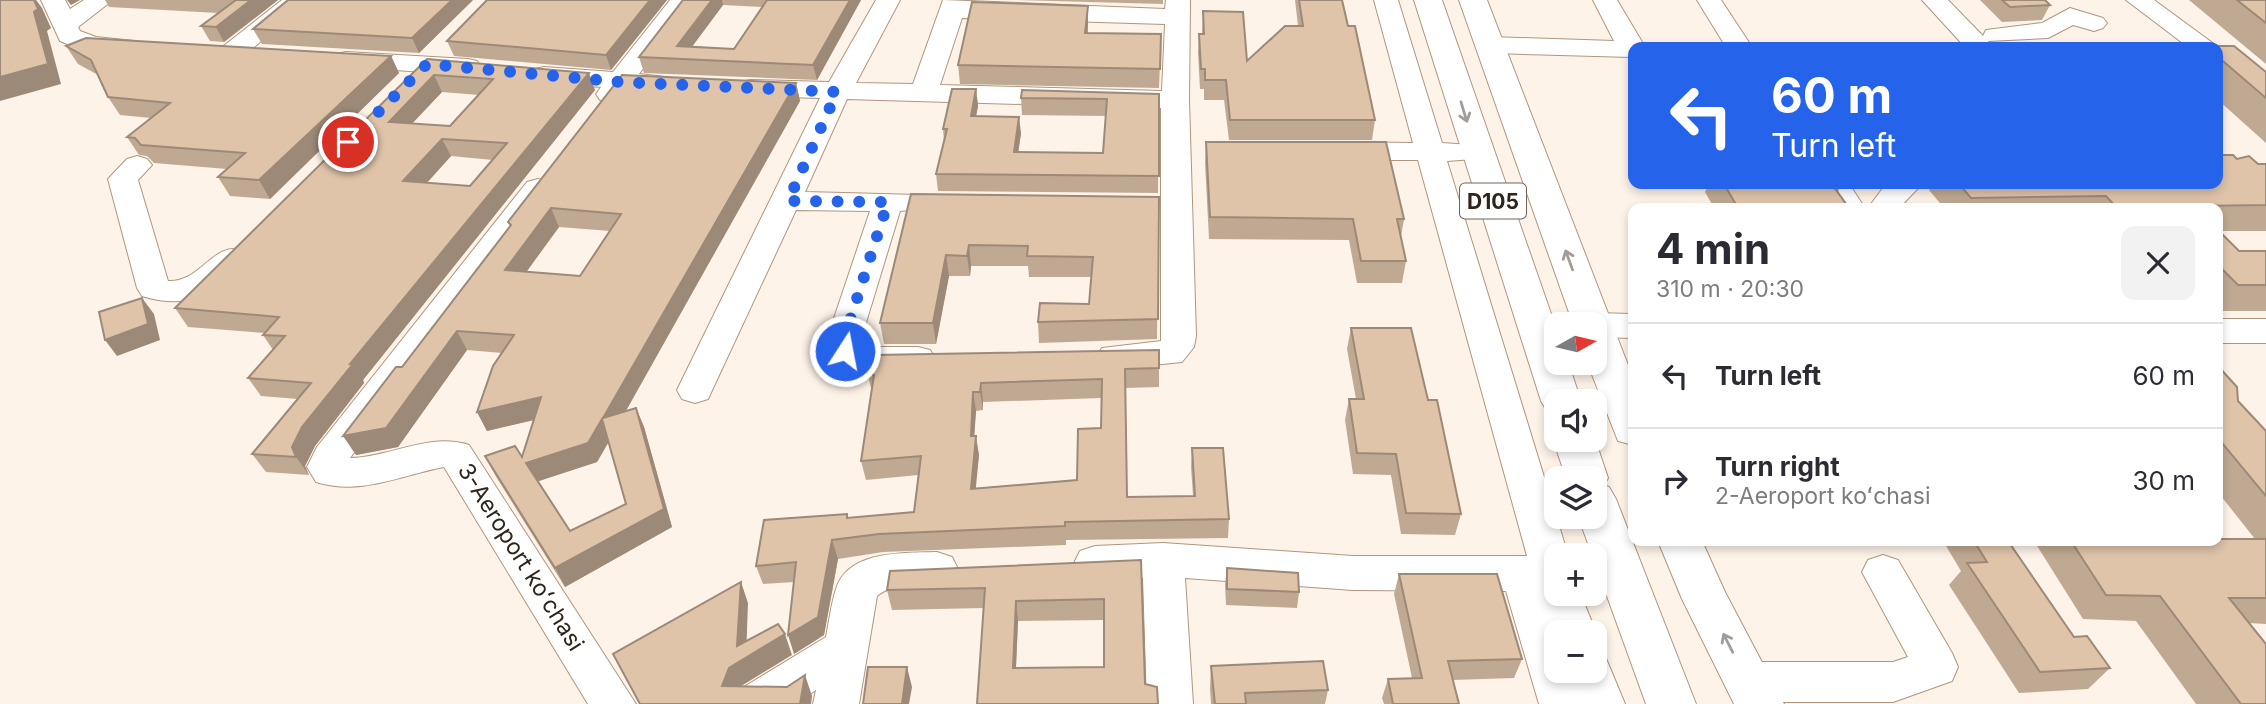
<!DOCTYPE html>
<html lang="en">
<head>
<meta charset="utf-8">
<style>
	body { margin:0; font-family:Inter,sans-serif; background:#f2f2f3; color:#2b2b33; height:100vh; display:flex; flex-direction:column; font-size:26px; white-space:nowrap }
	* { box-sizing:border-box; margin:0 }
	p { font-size:23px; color:#7c7c81 }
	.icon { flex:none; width:38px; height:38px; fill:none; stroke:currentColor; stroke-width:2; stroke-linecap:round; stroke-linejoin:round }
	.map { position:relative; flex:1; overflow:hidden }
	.sheet { position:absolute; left:1628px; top:203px; width:595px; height:343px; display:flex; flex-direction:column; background:#fff; border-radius:14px; box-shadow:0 4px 10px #0003 }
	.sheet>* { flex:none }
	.guide { position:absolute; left:1628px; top:42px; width:595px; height:147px; border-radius:14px; box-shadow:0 4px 10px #0003; background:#2563eb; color:#fff; overflow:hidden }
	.needle { width:46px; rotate:82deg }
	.fabs { position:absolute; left:1544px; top:312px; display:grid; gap:14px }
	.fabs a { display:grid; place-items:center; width:63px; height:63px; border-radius:14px; background:#fff; box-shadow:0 4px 10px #0003; font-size:35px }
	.pin { position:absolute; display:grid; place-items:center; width:60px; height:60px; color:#fff; margin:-30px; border:4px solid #fff; border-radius:50%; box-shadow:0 2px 7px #0007 }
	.me { position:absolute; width:77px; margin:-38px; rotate:11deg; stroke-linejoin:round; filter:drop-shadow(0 0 5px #0008) }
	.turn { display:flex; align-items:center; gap:24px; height:147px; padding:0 28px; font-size:32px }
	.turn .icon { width:91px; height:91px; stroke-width:2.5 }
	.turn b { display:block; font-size:49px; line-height:60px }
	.round { display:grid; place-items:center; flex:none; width:74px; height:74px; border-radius:14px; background:#f2f2f3 }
	.summary { display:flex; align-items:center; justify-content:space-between; height:119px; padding:0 28px }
	h1 { font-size:42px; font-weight:700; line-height:52px }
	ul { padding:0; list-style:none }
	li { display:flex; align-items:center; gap:21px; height:105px; padding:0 28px; border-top:2px solid #e1e1e2 }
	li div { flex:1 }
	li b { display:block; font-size:26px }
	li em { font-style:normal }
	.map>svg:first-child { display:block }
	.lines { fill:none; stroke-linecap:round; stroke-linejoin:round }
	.minor-casing { stroke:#af967d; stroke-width:2 }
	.highway-casing { stroke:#af967d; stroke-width:2 }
	.minor { fill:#fff; fill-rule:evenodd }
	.highway { fill:#fff; fill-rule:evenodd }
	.wall { fill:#c0a992; fill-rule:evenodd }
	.shaded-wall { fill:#9c8977 }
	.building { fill:#dfc4aa; stroke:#9c8977; stroke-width:2; fill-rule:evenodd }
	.oneway { stroke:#a19c98 }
	.route { stroke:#2563eb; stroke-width:12; stroke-dasharray:0 21.6 }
	.labels { text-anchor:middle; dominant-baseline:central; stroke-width:5; stroke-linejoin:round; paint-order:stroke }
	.shield { fill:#fff; stroke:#6d665f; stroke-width:2 }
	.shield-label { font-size:21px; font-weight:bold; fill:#2e241a }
	.street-label { font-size:23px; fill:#2e241a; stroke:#fff }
</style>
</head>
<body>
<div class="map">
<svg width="2266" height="704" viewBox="0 0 2266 704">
	<rect width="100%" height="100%" fill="#fef3e9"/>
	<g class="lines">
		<g class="minor-casing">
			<g id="minor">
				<path d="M41,0H65L70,9L84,0H113L78,27L80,31L96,37L134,41L138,47L134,53C109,59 83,51 60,41Z"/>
				<path d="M282,0H309L239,60H221L217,54L221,48Z"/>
				<path d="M670,0H695L639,74L673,78L677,84L673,90L663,92L628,89C619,100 614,103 600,100L596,94L601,87L535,81L531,75L535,69L544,67L613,72Z"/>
				<path d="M876,0H900L856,83L913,84L943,0L1165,9L1166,0H1190L1189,100L1196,336L1194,347L1182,362L1114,369L1102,366L1096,357L1102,348L1161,341V108L847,99L805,192L920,195L924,202L920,209L900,211L861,339L863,347H918L930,350L936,359L930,368C900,377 830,382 827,339L870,211L796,210L708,399L695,403L682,399L677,390L820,98L750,96L740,94L736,88L740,82L750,80L829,82ZM962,18L1165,24L1162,91L940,85Z"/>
				<path d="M1374,0H1398L1442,143L1486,146L1491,152L1486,158L1447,161L1568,555H1556V593H1580L1596,632L1594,635V632H1556V670H1594V652L1605,656L1625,704H1539L1506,591L1353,590L1185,578L1193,704H1147L1143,578L1095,580L1080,575L1074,563L1080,551L1095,546L1163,543L1353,556H1527L1418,160H1340L1330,157L1325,151L1330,145L1340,142L1413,143Z"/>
				<path d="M1593,0H1617L1645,47H1633L1631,57L1491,53L1482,51L1478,45L1482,39L1491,37L1614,41Z"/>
				<path d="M1697,0H1721L1752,47H1726Z"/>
				<path d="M1922,0H1948L1983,36L1986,30L2042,23L2070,8L2103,18L2107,23L2103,28L2094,31L2073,25L2048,38L1988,41L1992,47H1965Z"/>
				<path d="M2126,0H2154L2218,47H2188Z"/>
				<path d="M346,52L468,59L477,61L481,67L477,73L468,75L337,66L333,60L337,54Z"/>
				<path d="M137,156L147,159L152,165L138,180L168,281C201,283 212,241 244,250L249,257C224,296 185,310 142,296L137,288L108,179L127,159Z"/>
				<path d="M538,179L549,182L553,188L350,458C392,457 429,432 469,445L636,704H588L444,467C401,475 361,496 316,482L307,467L317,447L527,182Z"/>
				<path d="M1819,184H1849L1865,208H1835Z"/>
				<path d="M1886,184H1922L1899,208H1868Z"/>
				<path d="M1594,313L1633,314V338L1594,337V324H1578L1582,317Z"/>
				<rect x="2217" y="319" width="49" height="24"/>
				<path d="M937,552L952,557L958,569L952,581C928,589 896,580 877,596L859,704H813L816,690L794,704H732L739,690L826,637C829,622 831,604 836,589C848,550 904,553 937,552Z"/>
				<path d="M1883,555L1898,560L1952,653L1958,667L1952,681L1893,702H1748L1732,696L1726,682L1732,668L1748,662H1893L1908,657L1862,572L1868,560Z"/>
			</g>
		</g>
		<g class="highway-casing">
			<g id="highway">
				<path d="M1414,0H1442L1556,328V362H1568L1581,401H1556V414L1547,411L1541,401Z"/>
				<path d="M1459,0H1487L1633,378V445L1618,441L1587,362H1594V324H1573Z"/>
				<path d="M1556,435V439H1595L1608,478L1604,485L1609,487L1616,499L1696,704H1646L1578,516H1594V478H1566L1553,439Z"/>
				<path d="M1658,541H1702L1725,592L1784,704H1734L1682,599Z"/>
			</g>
		</g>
		<use href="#minor" class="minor"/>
		<use href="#highway" class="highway"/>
	</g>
	<g class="wall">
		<path d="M105,0H278L224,42L210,41L201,26L218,13L109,7Z"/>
		<path d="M473,0L419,53L262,44L253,29Z"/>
		<path d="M667,0L611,70L454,56L447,41Z"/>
		<path d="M683,0H861L817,80L644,73L639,57ZM723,5L762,7L734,49L692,46Z"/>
		<path d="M1014,0H1163V4Z"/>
		<path d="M1295,0H1342L1348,26L1375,120L1372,140H1229L1224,100H1204V89H1200L1198,53L1199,34H1202L1203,11L1247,61L1298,26Z"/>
		<path d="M1980,0H2045L2050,5L2042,20L2002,22Z"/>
		<path d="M2189,0H2266V64Z"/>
		<path d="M1088,6V33L1161,34L1159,88L960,84L958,65Z"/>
		<path d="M66,46L391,56L399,73L270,199L230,196L218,177L227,169L154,163L147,156L139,155L127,137L151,118L120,115L108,97L98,75L78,64Z"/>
		<path d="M2205,46H2234L2266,72V143L2217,99V47H2204Z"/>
		<path d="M427,59L595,90L363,380L364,383L315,446L305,466L309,475L266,472L252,454L298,399L261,396L248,378L273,350L263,335L265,333L188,327L175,308ZM442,92L479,95L450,126L412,124ZM451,156L493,160L470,186L427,183Z"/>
		<path d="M796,83L800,101L626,411L636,408L644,427L672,527L565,587L495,475L485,456L522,457L534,420L487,431L477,412L502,353L467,350L398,447L356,455L402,367L510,226L508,222ZM559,227L610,231L580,276L526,272ZM609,441L626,504L570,531L538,481L597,462Z"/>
		<path d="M976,89L978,106L976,116L1021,133L1018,152L1103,153L1106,116L1022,115L1021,98L1159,94L1158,193L938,191L936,174L944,141L943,129Z"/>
		<path d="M1206,142L1404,219L1401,236L1406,261L1402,283H1357L1349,240L1209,239L1205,163Z"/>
		<path d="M2222,155L2258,164H2266V231H2219L2239,251H2266V311H2217V208H1944L1929,190L1932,184H2217Z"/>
		<path d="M1709,184H1838L1840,187L1838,192L1849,208H1714L1705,192Z"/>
		<path d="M911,194L1159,197L1157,339L1039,343L1038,322L1089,304L1091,277H1029L1028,266H971L970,276H949L936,344H884L880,323Z"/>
		<path d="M1351,328L1428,400L1461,514L1455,535L1401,534L1391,475L1353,474L1345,420L1349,399H1356L1347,349Z"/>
		<path d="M1159,350V387L1125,388L1127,497L1193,496L1191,467L1192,448L1229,519L1228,538L1066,540V545L883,552L838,559L824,635L794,654V582L763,584L756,566L848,518L914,512L918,475L866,480L861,461L872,393L868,375ZM1101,398V428L1077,480L975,488L979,455L974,436L976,411L983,410V402Z"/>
		<path d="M2217,365L2238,401L2266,431V624L2249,623L2266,704H2196L2136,621L2083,619L2034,541H2217L2221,539H2255L2217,491Z"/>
		<path d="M1943,541H2008L2074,637L2110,668L2088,689L2019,693L1949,585L1961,571Z"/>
		<path d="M1141,560L1145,684L977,704L984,608L892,610L887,590ZM1104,620V667L1016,668L1018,621Z"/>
		<path d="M1227,568L1299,592L1297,608L1226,605L1225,584Z"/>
		<path d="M1399,574L1522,659L1514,678L1453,680L1459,704H1384L1382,698L1388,679L1412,678L1394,594Z"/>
		<path d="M1211,666L1328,690L1325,704H1211L1210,688Z"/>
	</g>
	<g class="shaded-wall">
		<path d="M34,0H36L42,8L51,28L47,31L61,84L0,101V77Z"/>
		<path d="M67,0H80L71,5Z"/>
		<path d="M251,0H278L224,42L216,27Z"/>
		<path d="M452,0H473L419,53L412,38Z"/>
		<path d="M650,0H667L611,70L606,55Z"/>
		<path d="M712,0H722L723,5L683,59L677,46Z"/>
		<path d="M850,0H861L817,80L813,65Z"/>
		<path d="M1088,6V24L1086,52L1085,33Z"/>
		<path d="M391,56L399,73L270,199L259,180Z"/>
		<path d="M589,73L595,90L363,380L364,383L315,446L305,466L309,475L296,457L292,447L302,427L350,364Z"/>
		<path d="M434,75L442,92L397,139L389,122Z"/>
		<path d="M796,83L800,101L611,437L603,418Z"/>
		<path d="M976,89L978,106L973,133L971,116Z"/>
		<path d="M1019,117L1021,133L1016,169L1014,152Z"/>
		<path d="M442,139L451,156L412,199L403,181Z"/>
		<path d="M551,208L559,227L514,289L505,270Z"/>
		<path d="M969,245L971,266L970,276L967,256Z"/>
		<path d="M946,255L949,276L936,344L933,323Z"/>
		<path d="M142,298L154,314L160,340L117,356L105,340Z"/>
		<path d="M457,331L467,350L398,447L356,455L343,436Z"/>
		<path d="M981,383L983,402V410L980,392Z"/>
		<path d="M973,392L976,411L973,455L971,436Z"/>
		<path d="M541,397L551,416L487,431L477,412Z"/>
		<path d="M636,408L644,427L672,527L565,587L555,568L664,509Z"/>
		<path d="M602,419L611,438L597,462L536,482L526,463Z"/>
		<path d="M976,436L979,455L974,507L971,489Z"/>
		<path d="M832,540L838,559L824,635L794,654L788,635Z"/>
		<path d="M741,582L748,603L746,657L785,634L792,655L738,688L722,686L737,646Z"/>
		<path d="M1016,601L1018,621L1015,688L1013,668Z"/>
		<path d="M907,667L912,687L909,704H902Z"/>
		<path d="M805,675L812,696L811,704H800Z"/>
	</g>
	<g class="building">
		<path d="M0,0H34L38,9L34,12L48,64L0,77Z"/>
		<path d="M236,0H251L216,27L201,26Z"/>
		<path d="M288,0H452L412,38L253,29Z"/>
		<path d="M487,0H650L606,55L447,41Z"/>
		<path d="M683,0H712L677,46L734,49L767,0H850L813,65L639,57Z"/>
		<path d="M1299,0H1342L1348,26H1355L1375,120H1230L1226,80H1205V69H1201L1199,34H1204L1203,11L1243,12L1247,61L1285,26H1303Z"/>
		<path d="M2002,0H2045L2050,5L2010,7Z"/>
		<path d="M2237,0H2266V23Z"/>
		<path d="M972,2L1088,6L1085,33L1161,34L1160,69L958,65Z"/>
		<path d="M86,38L391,56L259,180L218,177L245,153L141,145L135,138L127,137L170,103L108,97L91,60L66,46Z"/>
		<path d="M1700,43L1855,44L1858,47H1703Z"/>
		<path d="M1932,46H1979L1980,47H1934Z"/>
		<path d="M2067,46L2109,47H2068Z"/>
		<path d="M2205,46H2234L2266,72V98L2217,56V47H2207Z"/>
		<path d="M427,59L589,73L350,364H353L302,427L292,447L296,457L252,454L311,383L248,378L285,336L263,335L279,317L175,308ZM434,75L493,79L450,126L389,122ZM442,139L507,143L470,186L403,181Z"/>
		<path d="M622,75L796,83L603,418L636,408L664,509L555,568L485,456L515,446L522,457L541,397L477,412L493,366L514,335L457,331L386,428L343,436L396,367H402L511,225L508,222ZM551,208L621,214L580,276L505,270ZM602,419L626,504L570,531L526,463L588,443Z"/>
		<path d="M952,89H976L971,116L1019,117L1014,152L1103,153L1107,99L1021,98L1022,90L1159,94V176L936,174L947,129H943Z"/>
		<path d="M1206,142H1386L1404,219H1397L1406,261H1361L1353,219L1210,217Z"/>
		<path d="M2217,150L2222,155H2233L2237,159L2249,156L2258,164H2266V205L2194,206L2196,208H2117L2106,196L1971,198L1959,184H2217Z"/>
		<path d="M1724,184H1838L1840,187H1834L1849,208H1738Z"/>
		<path d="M911,194L1159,197L1158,319L1038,322L1040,303L1089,304L1093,257L1027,256L1028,246L969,245L967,256L946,255L933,323H880Z"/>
		<path d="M2217,229L2239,251H2266V285H2238L2217,264Z"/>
		<path d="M142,298L148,324L105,340L99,312Z"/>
		<path d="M1351,328H1411L1428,400H1437L1461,514L1406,513L1396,454L1357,453L1349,399H1364Z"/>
		<path d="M1159,350V368L1125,369L1127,497L1195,496L1192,448H1223L1229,519L1065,522V526L879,534L832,540L818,617L788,635L796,562L756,566L764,520L847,514V518L914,512L921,456L861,461L874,375H868L873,355ZM1102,379L1101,428L1078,429L1077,480L971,489L976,436H971L973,392H980L981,383Z"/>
		<path d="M2217,365L2237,387L2238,401L2266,431V496L2217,437Z"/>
		<path d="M2217,534L2221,539H2266V598H2229L2266,644V704H2241L2160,596L2106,595L2071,541H2217Z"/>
		<path d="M1974,541H2008L2074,637L2087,636L2110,668L2040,672L1967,563L1987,562Z"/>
		<path d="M1141,560L1145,684L1157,687L1158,704H977L985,588L887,590L890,571ZM1104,599V667L1013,668L1016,601Z"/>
		<path d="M1227,568L1298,573L1299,592L1227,589Z"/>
		<path d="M1399,574H1497L1522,659L1448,661L1459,704H1393L1388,679L1422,678Z"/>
		<path d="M741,582L737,646L778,624L785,634L729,668L722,686L787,687L805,675L800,704H640L613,654Z"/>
		<path d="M1323,661L1328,690L1245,693L1246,704H1215L1211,666Z"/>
		<path d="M868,667H907L902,704H863Z"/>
	</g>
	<defs><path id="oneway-shaft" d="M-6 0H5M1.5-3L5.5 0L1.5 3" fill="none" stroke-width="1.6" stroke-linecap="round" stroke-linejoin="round" transform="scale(1.75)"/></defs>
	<g class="oneway">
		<use href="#oneway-shaft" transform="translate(1464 112) rotate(73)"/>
		<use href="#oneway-shaft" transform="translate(1569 260) rotate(-110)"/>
		<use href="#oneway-shaft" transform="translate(1728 643) rotate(-117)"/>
	</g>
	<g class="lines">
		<path class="route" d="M348,142L427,64L620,82L837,92L788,201L888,202L844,339L845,351"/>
	</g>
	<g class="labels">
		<rect class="shield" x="1460" y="183.5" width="66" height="35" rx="5"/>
		<g class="shield-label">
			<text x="1493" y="201">D105</text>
		</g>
		<g class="street-label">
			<text transform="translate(521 557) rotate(58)">3-Aeroport koʻchasi</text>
		</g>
	</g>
</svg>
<div class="fabs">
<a><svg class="needle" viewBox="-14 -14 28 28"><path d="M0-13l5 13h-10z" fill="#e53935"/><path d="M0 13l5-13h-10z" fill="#7c7c81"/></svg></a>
<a><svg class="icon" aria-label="sound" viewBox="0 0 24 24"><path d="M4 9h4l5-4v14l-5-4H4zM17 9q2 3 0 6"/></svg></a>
<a><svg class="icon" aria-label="layers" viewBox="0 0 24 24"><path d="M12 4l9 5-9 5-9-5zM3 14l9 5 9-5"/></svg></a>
<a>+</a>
<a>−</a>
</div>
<div class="pin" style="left:348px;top:142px;background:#d93025"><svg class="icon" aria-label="arrive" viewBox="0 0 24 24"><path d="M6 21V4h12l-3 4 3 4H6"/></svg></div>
<svg class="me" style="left:845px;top:351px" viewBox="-20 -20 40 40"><circle r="17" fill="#2563eb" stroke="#fff" stroke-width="3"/><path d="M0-11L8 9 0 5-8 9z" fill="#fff"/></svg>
<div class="guide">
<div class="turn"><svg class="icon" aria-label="left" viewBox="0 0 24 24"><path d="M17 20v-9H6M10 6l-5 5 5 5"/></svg><div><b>60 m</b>Turn left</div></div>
</div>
<section class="sheet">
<div class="summary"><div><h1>4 min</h1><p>310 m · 20:30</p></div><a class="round"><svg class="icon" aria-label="close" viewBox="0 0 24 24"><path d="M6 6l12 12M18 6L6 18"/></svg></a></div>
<ul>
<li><svg class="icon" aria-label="left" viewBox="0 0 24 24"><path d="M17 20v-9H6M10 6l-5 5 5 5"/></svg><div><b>Turn left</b></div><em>60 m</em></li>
<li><svg class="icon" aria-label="right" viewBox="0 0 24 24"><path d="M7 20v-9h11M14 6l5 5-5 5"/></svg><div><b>Turn right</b><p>2-Aeroport koʻchasi</p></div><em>30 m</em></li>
</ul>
</section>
</div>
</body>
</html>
